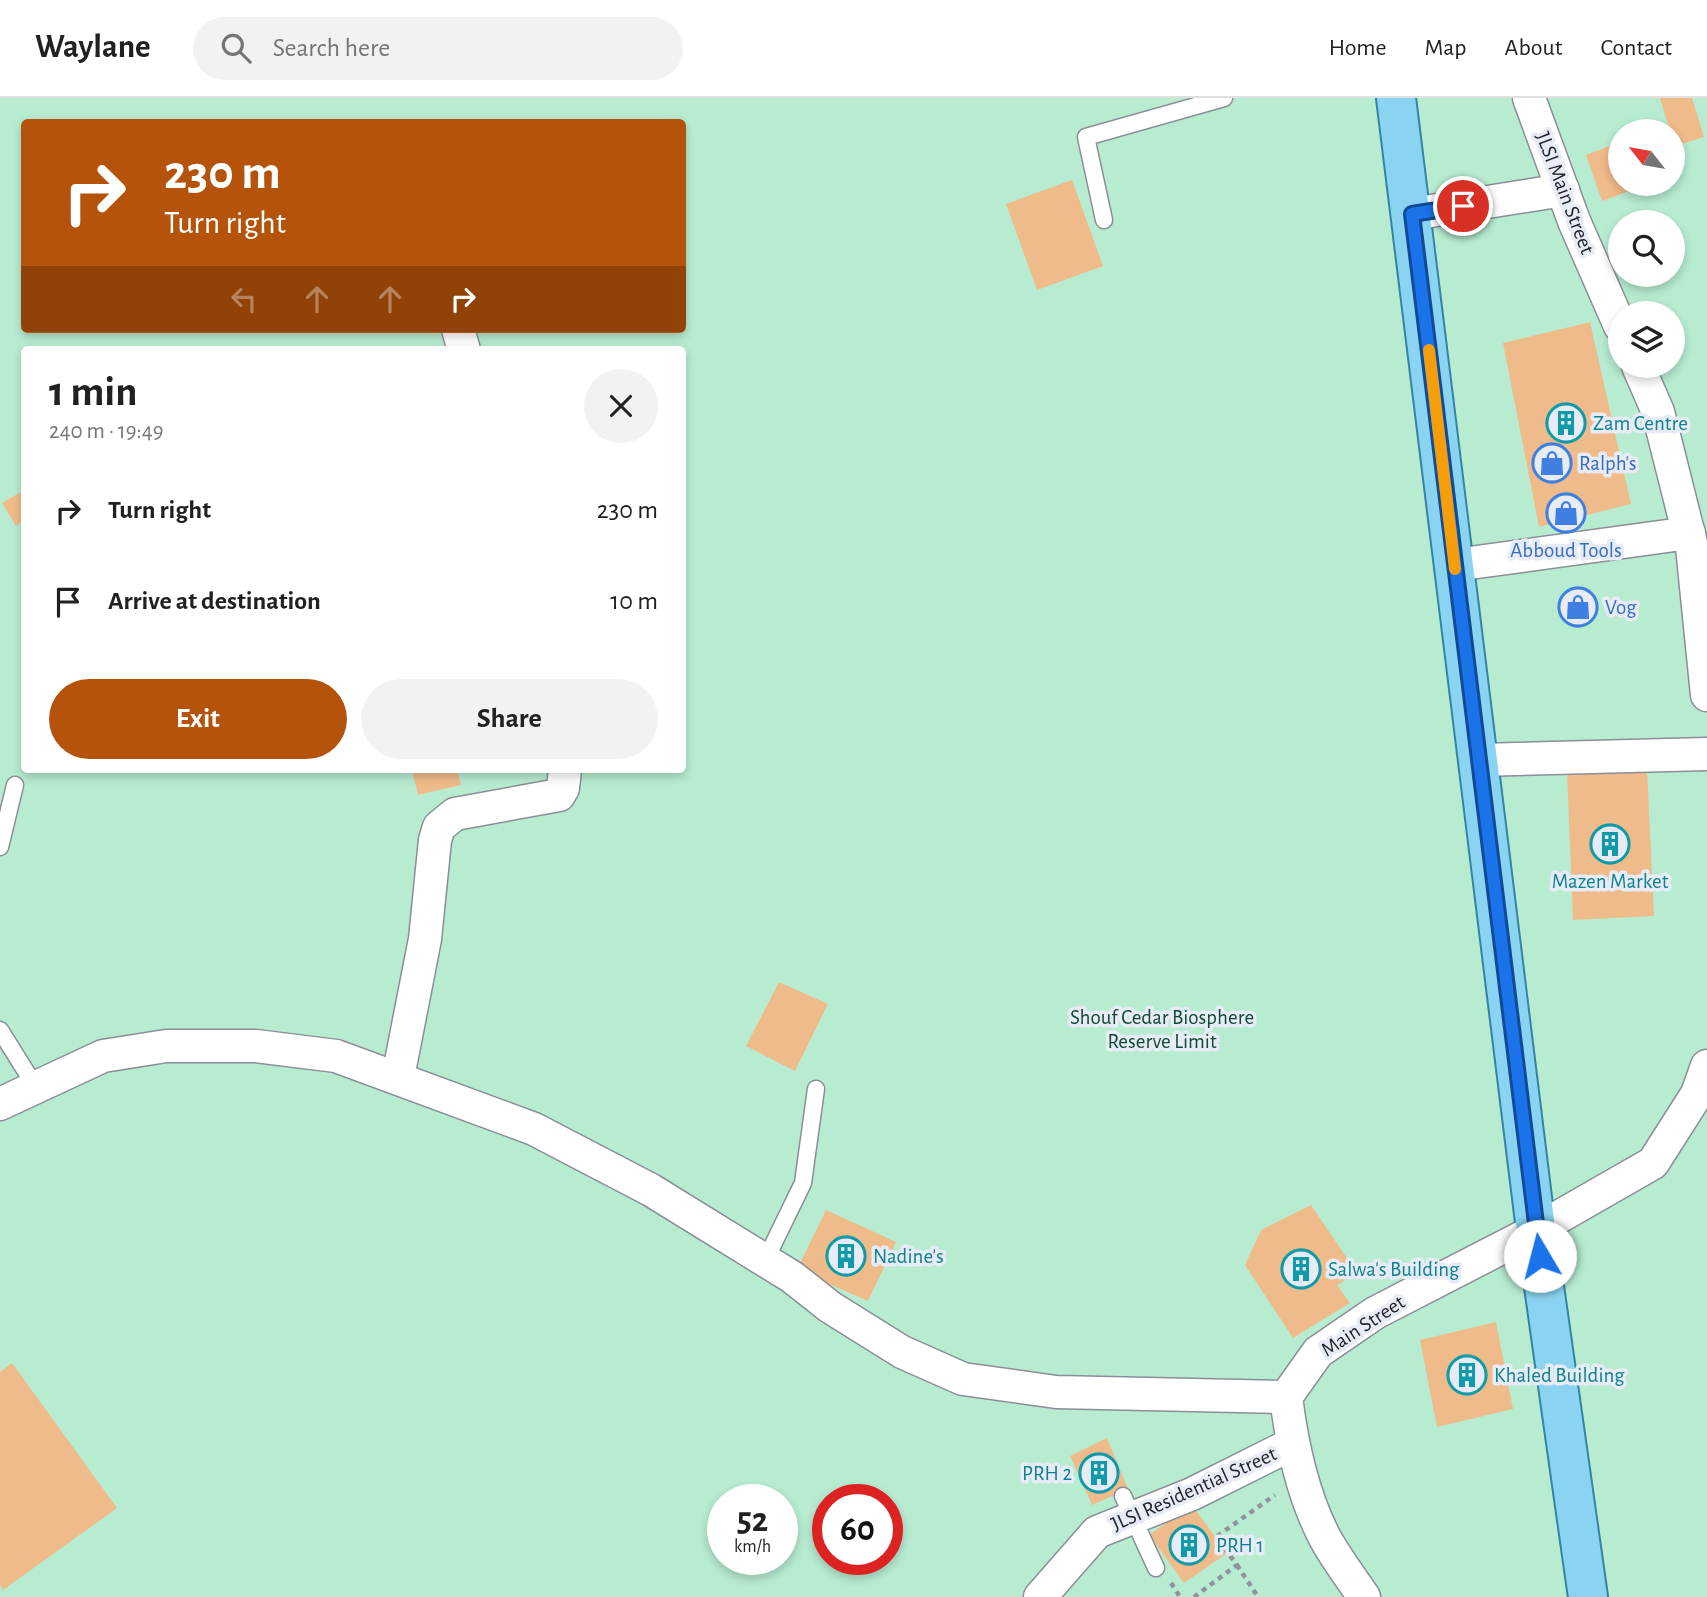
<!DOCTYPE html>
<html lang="en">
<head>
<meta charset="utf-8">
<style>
	body { margin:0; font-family:"Alegreya Sans",sans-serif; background:#f2f2f2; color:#202124; height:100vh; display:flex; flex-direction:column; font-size:26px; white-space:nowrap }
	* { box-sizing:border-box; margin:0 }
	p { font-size:23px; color:#757577 }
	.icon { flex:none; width:38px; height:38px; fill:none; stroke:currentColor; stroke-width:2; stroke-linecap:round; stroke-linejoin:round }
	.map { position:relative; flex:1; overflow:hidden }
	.details { position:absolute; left:21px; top:248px; width:665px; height:427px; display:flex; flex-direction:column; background:#fff; border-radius:7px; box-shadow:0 4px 10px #0003 }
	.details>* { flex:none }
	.banner { position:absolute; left:21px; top:21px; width:665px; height:214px; border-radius:7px; box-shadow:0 4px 10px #0003; background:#b45309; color:#fff; overflow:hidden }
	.needle { width:46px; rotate:301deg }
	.tools { position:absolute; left:1608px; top:21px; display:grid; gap:14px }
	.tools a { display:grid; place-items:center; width:77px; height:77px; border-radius:50%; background:#fff; box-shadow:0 4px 10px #0003; font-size:35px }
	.speed { position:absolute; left:707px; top:1386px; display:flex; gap:14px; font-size:35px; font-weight:700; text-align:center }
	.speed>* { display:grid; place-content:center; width:91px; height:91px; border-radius:50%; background:#fff; box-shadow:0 4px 10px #0003; line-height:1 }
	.speed small { font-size:18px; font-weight:400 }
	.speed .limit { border:10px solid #d22; background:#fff; color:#111 }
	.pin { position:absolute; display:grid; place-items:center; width:60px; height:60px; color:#fff; margin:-30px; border:4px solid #fff; border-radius:50%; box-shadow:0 2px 7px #0007 }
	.me { position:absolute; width:77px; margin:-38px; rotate:352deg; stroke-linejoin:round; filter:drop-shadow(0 0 5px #0008) }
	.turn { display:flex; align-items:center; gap:24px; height:147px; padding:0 28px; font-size:32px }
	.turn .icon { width:91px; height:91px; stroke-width:2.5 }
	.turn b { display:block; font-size:49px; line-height:60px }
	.lanes { display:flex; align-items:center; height:66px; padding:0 28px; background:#0003; justify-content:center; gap:35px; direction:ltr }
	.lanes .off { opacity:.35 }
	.round { display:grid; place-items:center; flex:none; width:74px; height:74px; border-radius:37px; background:#f2f2f2 }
	.head { display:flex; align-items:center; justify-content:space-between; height:119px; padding:0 28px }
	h1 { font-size:42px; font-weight:600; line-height:52px }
	.cta { display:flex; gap:14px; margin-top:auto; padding:14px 28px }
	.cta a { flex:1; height:80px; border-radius:42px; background:#b45309; color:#fff; font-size:28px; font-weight:600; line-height:80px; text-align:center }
	.cta a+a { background:#f2f2f2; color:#202124 }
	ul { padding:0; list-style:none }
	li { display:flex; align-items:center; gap:21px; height:91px; padding:0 28px }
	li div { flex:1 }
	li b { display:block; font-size:26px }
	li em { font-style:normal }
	header { display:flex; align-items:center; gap:42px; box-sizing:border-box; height:98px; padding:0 35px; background:#fff; border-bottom:2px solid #e0e0e0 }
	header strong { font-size:33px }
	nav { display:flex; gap:38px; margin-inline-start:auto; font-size:24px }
	.search { width:490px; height:63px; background:#f2f2f2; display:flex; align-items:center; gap:18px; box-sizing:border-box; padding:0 24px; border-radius:38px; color:#757577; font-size:26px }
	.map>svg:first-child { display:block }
	.green { fill:#b7ecd1; fill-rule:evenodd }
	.building { fill:#f0bb8a }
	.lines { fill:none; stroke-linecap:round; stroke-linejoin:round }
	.lane-casing { stroke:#8b8e98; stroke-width:19 }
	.street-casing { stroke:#8b8e98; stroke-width:35 }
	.primary-casing { stroke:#3484a4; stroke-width:42 }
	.path { stroke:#90939b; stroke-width:4.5; stroke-dasharray:5 5; stroke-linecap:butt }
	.lane { stroke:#fff; stroke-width:16 }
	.street { stroke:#fff; stroke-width:32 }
	.primary { stroke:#8bd4f1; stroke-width:38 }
	.route-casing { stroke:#114b97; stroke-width:18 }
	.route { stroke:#1a73e8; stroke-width:12 }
	.slow { stroke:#f59e0b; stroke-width:12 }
	.labels { text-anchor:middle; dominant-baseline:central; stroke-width:7; stroke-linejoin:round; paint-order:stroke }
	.street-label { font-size:21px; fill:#222427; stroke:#e7ebf6 }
	.culture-label { font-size:21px; fill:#0d838f; stroke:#e7ebf6; text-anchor:start }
	.shop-label { font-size:21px; fill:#366cbe; stroke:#e7ebf6; text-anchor:start }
	.park-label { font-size:21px; fill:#104a33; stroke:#e7ebf6 }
</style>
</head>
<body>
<header>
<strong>Waylane</strong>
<div class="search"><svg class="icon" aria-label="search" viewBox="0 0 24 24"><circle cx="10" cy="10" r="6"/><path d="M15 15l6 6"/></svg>Search here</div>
<nav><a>Home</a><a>Map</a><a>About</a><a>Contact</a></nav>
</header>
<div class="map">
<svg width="1707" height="1499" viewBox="0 0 1707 1499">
	<rect width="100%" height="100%" fill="#e7ebf6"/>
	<path class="green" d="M0,0H1707V1499H0ZM24,24H682V231H24ZM1620,33H1673V86H1620ZM1620,124H1673V177H1620ZM1620,215H1673V268H1620ZM24,252H682V672H24ZM723,1402H782V1461H723ZM828,1402H887V1461H828Z"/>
	<g class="building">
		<path d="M1660,0H1692L1704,39L1675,48L1673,33H1670Z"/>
		<path d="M1620,44V86H1649L1602,103L1586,57Z"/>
		<path d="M1072,82L1103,168L1037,192L1006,106Z"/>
		<path d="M1590,224L1631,406L1539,429L1503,245Z"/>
		<path d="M21,394L24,399V422L16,428L2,405Z"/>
		<path d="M1647,671L1654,818L1573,822L1567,674Z"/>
		<path d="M412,672H457L461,687L418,697Z"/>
		<path d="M779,884L828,906L795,973L746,948Z"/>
		<path d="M1311,1107L1357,1175L1337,1187L1350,1205L1293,1240L1245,1167L1261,1132Z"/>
		<path d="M826,1112L896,1144L868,1203L797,1172Z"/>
		<path d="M1496,1224L1513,1311L1437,1329L1420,1242Z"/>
		<path d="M12,1265L117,1410L3,1492L0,1487V1274Z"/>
		<path d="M1107,1340L1128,1391L1092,1407L1070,1358Z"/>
		<path d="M1192,1407L1227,1455L1184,1485L1149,1437Z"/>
	</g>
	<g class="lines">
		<g class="lane-casing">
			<g id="lane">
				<path d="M1104,122L1086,39L1224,0"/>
				<path d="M0,749L15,687"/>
				<path d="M0,932L35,988"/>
				<path d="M765,1163L803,1085L816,991"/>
				<path d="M1123,1398L1156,1470"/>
			</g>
		</g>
		<g class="street-casing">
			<g id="street">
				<path d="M1529,0L1574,123L1620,228"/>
				<path d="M1412,116L1563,92"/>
				<path d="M458,231L464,252"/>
				<path d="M1638,268L1658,314L1692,449L1707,597"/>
				<path d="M1455,467L1689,435"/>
				<path d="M1479,662L1707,656"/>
				<path d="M398,979L425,841L435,742L439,729L455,716L559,697L563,690L565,672"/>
				<path d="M0,1006L103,958L166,948H256L336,958L534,1031L651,1092L792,1179L830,1209L902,1254L963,1281L1056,1294L1286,1299"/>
				<path d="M1040,1499L1097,1434L1192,1396L1292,1346"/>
				<path d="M1364,1499C1351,1480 1336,1460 1325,1440C1302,1396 1292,1347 1286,1299L1318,1254L1375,1215L1536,1132L1653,1065L1697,996L1707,968"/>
			</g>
		</g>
		<g class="primary-casing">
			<path id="primary" d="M1396,0L1536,1132L1588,1499"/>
		</g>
		<g class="path">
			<path d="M1237,1467L1258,1499"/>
			<path d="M1171,1485L1180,1499"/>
			<path d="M1194,1499L1237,1467L1216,1439L1275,1397"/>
		</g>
		<use href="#lane" class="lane"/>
		<use href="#street" class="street"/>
		<use href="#primary" class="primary"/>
	</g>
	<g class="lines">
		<g class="route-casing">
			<path id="route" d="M1463,108L1412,116L1540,1158"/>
		</g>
		<use href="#route" class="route"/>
		<path class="slow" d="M1429,252L1455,471"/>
	</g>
	<defs>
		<g id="building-ring" transform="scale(2.0125)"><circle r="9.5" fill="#e7ebf6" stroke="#0f9aa8" stroke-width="1.5"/><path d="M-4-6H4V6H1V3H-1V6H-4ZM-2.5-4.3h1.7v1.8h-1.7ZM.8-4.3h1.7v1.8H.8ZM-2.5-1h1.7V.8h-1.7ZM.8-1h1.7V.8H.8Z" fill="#0f9aa8"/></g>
		<g id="shop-ring" transform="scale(2.0125)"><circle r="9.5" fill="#e7ebf6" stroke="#3f7fe0" stroke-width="1.5"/><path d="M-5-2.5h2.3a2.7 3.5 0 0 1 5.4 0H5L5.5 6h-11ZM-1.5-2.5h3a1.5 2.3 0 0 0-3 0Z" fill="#3f7fe0"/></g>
	</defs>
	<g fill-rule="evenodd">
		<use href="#building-ring" x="1566" y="325"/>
		<use href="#shop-ring" x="1552" y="365"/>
		<use href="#shop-ring" x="1566" y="415"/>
		<use href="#shop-ring" x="1578" y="509"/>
		<use href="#building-ring" x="1610" y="746"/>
		<use href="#building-ring" x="846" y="1158"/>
		<use href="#building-ring" x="1301" y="1171"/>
		<use href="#building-ring" x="1467" y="1277"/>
		<use href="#building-ring" x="1099" y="1375"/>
		<use href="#building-ring" x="1189" y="1447"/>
	</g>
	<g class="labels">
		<g class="street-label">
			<text transform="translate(1565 95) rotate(69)">JLSI Main Street</text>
			<text transform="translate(1363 1228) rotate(-33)">Main Street</text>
			<text transform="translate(1194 1391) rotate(-24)">JLSI Residential Street</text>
		</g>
		<g class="culture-label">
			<text x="1593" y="325">Zam Centre</text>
			<text x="1610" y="783" text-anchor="middle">Mazen Market</text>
			<text x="873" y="1158">Nadine's</text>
			<text x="1328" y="1171">Salwa's Building</text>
			<text x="1494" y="1277">Khaled Building</text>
			<text x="1072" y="1375" text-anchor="end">PRH 2</text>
			<text x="1216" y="1447">PRH 1</text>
		</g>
		<g class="shop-label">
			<text x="1579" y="365">Ralph's</text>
			<text x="1566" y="452" text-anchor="middle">Abboud Tools</text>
			<text x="1605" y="509">Vog</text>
		</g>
		<g class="park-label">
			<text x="1162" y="919">Shouf Cedar Biosphere<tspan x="1162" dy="24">Reserve Limit</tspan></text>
		</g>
	</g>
</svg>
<div class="tools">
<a><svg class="needle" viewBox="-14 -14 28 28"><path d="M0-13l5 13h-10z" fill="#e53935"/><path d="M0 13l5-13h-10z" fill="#757577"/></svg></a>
<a><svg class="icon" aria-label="search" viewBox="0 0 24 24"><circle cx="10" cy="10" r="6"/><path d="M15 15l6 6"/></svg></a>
<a><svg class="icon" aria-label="layers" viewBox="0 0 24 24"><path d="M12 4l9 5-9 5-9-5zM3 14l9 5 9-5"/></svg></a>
</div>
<div class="speed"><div>52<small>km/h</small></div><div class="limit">60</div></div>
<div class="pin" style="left:1463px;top:108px;background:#d93025"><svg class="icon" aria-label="arrive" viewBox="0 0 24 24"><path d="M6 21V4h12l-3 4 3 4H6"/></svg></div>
<svg class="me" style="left:1540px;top:1158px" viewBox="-20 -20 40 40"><circle r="19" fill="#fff"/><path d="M0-13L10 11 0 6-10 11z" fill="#1a73e8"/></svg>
<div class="banner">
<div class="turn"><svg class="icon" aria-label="right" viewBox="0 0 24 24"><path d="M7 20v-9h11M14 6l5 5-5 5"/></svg><div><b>230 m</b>Turn right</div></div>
<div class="lanes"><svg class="icon off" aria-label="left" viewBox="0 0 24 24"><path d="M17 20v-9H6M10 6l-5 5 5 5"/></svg><svg class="icon off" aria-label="ahead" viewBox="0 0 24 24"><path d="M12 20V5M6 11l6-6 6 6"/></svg><svg class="icon off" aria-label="ahead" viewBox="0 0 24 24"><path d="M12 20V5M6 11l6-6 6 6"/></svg><svg class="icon" aria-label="right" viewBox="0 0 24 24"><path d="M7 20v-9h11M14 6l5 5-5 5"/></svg></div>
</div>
<section class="details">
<div class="head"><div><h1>1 min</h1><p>240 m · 19:49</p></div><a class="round"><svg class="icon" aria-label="close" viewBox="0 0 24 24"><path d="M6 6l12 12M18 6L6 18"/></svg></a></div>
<ul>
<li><svg class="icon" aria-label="right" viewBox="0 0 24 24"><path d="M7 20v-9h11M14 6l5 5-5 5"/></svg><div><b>Turn right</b></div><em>230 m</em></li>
<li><svg class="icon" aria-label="arrive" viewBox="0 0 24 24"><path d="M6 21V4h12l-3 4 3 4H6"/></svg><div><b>Arrive at destination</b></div><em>10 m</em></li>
</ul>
<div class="cta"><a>Exit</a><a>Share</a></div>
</section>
</div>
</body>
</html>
